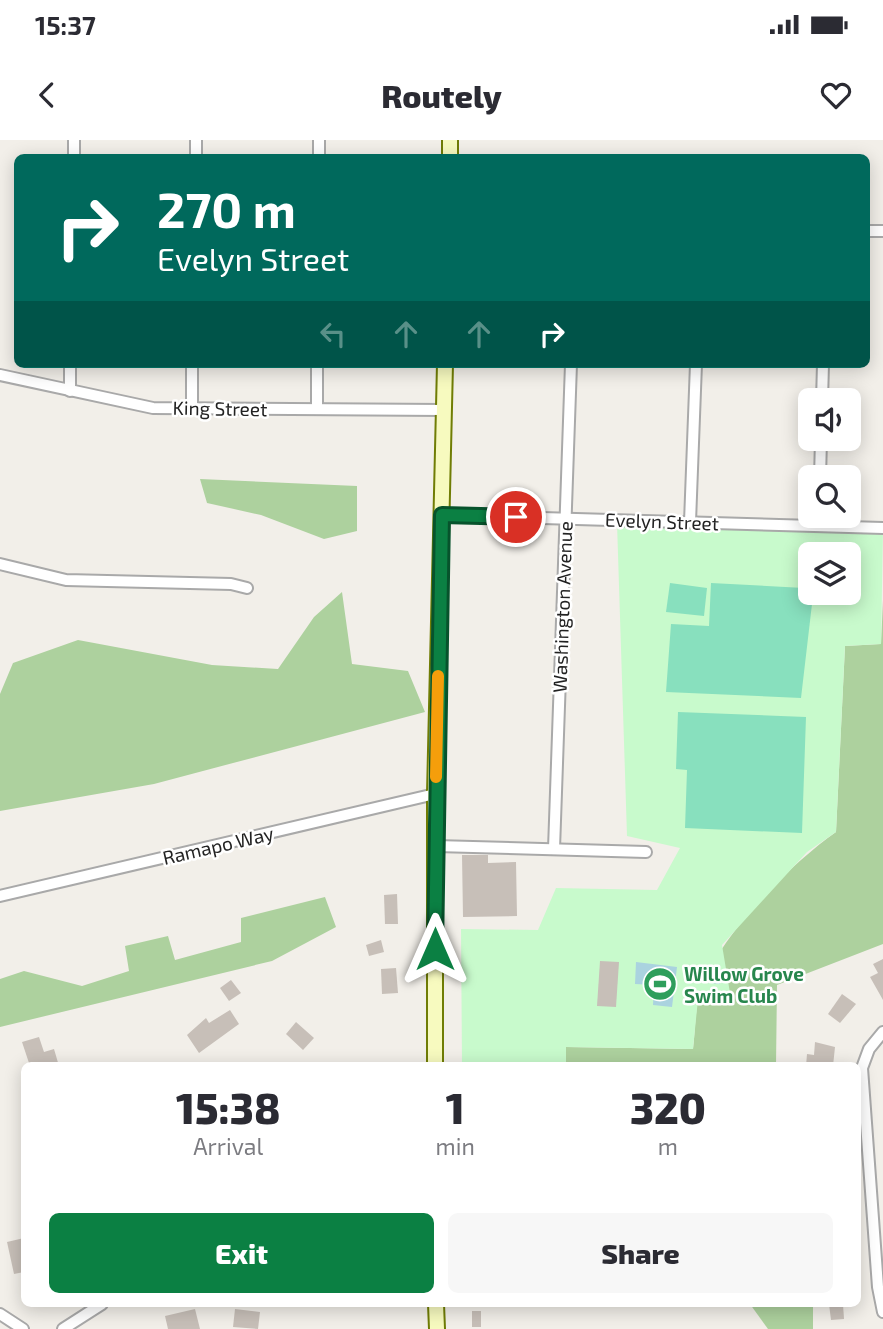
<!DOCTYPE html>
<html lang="en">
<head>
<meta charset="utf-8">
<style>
	body { margin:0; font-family:"Exo 2",sans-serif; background:#f7f7f7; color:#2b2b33; height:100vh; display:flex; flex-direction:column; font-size:26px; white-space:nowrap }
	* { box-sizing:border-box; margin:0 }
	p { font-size:23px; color:#7c7c81 }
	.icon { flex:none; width:38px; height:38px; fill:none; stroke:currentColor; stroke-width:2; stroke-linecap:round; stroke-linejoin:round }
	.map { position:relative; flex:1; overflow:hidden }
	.details { position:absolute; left:21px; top:922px; width:840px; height:245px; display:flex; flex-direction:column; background:#fff; border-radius:10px; box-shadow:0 4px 18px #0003 }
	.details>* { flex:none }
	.hud { position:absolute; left:14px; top:14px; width:856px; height:214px; border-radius:10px; box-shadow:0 4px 18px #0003; background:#00695c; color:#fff; overflow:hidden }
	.tools { position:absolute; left:798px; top:248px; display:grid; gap:14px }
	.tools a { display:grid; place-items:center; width:63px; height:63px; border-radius:10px; background:#fff; box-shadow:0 4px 18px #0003; font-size:35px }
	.pin { position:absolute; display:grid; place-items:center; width:60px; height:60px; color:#fff; margin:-30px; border:4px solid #fff; border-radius:50%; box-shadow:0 2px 7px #0007 }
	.me { position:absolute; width:77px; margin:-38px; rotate:0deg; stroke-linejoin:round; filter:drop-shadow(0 0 5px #0008) }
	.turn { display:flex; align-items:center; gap:24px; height:147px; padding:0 28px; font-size:32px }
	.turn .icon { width:91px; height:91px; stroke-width:2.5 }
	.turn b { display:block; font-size:49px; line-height:60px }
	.lanes { display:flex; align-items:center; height:66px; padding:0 28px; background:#0003; justify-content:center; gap:35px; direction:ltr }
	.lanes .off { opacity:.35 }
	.eta { display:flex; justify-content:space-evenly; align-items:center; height:119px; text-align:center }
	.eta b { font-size:42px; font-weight:800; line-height:49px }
	.primary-button { display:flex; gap:14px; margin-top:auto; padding:14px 28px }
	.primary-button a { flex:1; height:80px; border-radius:10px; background:#0b8043; color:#fff; font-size:28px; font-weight:800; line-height:80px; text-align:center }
	.primary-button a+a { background:#f7f7f7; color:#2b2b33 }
	.status { display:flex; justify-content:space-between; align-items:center; height:49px; padding:0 35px; background:#fff; direction:ltr }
	.status svg { height:19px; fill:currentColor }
	header { display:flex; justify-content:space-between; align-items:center; height:91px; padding:0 28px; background:#fff; font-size:32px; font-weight:800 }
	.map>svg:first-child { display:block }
	.forest { fill:#add19e }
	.park { fill:#c8facc; fill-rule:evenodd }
	.pitch { fill:#88e0be }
	.water { fill:#aad3df }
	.building { fill:#c7bfb8 }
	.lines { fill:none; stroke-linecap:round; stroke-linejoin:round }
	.street-casing { stroke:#a9a9a9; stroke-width:14 }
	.secondary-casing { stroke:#707d05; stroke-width:18 }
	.street { stroke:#fff; stroke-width:10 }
	.secondary { stroke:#f7fabf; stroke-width:14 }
	.route-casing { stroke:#07532c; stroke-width:18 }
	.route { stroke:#0b8043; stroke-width:12 }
	.slow { stroke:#f59e0b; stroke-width:12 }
	.labels { text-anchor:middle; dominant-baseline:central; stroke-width:5; stroke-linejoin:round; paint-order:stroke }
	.street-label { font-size:19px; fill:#222; stroke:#fff }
	.leisure-label { font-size:19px; font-weight:bold; fill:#27864d; stroke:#fff; text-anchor:start }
</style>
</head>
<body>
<div class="status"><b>15:37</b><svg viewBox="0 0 49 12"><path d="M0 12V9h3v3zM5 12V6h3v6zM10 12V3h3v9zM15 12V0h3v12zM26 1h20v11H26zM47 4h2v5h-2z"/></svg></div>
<header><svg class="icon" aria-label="back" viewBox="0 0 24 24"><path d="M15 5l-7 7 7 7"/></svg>Routely<svg class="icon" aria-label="heart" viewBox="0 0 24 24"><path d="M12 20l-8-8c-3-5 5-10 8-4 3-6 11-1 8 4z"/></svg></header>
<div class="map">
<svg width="883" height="1189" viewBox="0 0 883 1189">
	<rect width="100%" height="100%" fill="#f2efe9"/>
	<g class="forest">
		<path d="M200,339L357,346V391L324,399L261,375L207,363Z"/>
		<path d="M342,452L352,524L408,531L425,572L154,644L0,671V554L13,523L78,500L212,525L278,529L314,477Z"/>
		<path d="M883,460V804L777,845L776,926H566V907L693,909C695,893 695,876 698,860C711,803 789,725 836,692L845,506L881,504Z"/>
		<path d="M325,757L336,787L272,821L0,887V839L24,831L82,846L129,831L125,806L168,796L175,820L241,802V778Z"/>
		<path d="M750,1164H813V1189H768Z"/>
	</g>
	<path class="park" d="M617,383L883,388L881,504L845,506L836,692L807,712L722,805L731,859H698L693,909L566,907V926H462L461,789L538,790L556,748L657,750L680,708L627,696ZM810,415H849V453H810Z"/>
	<g class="pitch">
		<path d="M670,443L707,448L704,476L666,472Z"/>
		<path d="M711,443L804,448L812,464L801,558L666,552L671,484L709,486Z"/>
		<path d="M678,572L806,577L802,693L685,688L687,630L676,629Z"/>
	</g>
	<g class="water">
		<path d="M636,822L677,827L672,867L653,865L654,845L635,844Z"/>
		<path d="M701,833L721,835L720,844L701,842Z"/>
	</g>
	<g class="building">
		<path d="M462,715H488V723L516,722L517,776L463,777Z"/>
		<path d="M397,754L398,784H385L384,755Z"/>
		<path d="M381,800L384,812L369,816L366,805Z"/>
		<path d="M883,819V860L870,837L878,833L873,824Z"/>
		<path d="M600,821L619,822L616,867L597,866Z"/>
		<path d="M396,828L398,853L382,854L381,829Z"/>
		<path d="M231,840L241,853L229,861L220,848Z"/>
		<path d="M842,854L856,864L840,883L828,874Z"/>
		<path d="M230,870L239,884L199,913L187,895L206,878L209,883Z"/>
		<path d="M296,882L314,898L303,910L286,894Z"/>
		<path d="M39,897L44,912L54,909L59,926H30L22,902Z"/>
		<path d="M815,902L835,907L833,926H806L807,914L814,915Z"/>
		<path d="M24,1098V1132L14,1134L7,1102Z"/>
		<path d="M829,1164H843L844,1179L831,1180Z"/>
		<path d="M195,1169L200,1189H168L165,1176Z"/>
		<path d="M235,1169L260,1172L258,1189L233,1187Z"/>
		<rect x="472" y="1171" width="9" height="16"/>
	</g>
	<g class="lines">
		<g class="street-casing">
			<g id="street">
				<path d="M74,18V0"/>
				<path d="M196,18V0"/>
				<path d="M319,18V0"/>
				<path d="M866,91H883"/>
				<path d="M0,235L153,268L444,270"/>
				<path d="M70,251V224"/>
				<path d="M822,261L823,224"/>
				<path d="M192,268V224"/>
				<path d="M317,269V224"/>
				<path d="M820,338L821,299"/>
				<path d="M442,375L883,388"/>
				<path d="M690,382L696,224"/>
				<path d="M0,424L66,440L231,444L247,448"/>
				<path d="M436,706L646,712"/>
				<path d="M554,709L571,224"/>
				<path d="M0,756L435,654"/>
				<path d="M883,892L869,909L862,928L878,1147L883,1172"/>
				<path d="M0,1174L23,1189"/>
				<path d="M63,1189L102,1164"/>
			</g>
		</g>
		<g class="secondary-casing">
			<g id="secondary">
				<path d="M450,18V0"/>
				<path d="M435,926V654L445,224"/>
				<path d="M436,1164L437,1189"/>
			</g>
		</g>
		<use href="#street" class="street"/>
		<use href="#secondary" class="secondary"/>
	</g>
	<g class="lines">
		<g class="route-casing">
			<path id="route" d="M435,809L442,375L516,377"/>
		</g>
		<use href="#route" class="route"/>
		<path class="slow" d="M436,637L438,536"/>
	</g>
	<defs>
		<g id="stadium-disc" transform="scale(1.75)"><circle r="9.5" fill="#2e9e5b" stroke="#fff"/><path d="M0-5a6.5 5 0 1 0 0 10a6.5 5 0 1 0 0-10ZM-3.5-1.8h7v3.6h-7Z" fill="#fff"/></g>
	</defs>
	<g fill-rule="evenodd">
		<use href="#stadium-disc" x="660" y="844"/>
	</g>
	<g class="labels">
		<g class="street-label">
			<text transform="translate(220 268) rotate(1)">King Street</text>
			<text transform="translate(662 381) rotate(2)">Evelyn Street</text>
			<text transform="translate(562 467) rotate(-88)">Washington Avenue</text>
			<text transform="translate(218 705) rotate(-13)">Ramapo Way</text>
		</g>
		<g class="leisure-label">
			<text x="684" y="833">Willow Grove<tspan x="684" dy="22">Swim Club</tspan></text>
		</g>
	</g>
</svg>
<div class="tools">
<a><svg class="icon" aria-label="sound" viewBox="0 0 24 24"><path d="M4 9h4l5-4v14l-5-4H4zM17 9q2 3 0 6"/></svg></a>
<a><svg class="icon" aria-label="search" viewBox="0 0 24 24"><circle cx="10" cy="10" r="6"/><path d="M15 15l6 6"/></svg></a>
<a><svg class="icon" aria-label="layers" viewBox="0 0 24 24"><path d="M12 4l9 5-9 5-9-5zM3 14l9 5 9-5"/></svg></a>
</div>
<div class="pin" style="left:516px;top:377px;background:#d93025"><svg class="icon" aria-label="arrive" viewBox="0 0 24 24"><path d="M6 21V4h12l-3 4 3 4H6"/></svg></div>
<svg class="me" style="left:435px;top:809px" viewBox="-20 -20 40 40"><path d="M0-17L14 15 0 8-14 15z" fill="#0b8043" stroke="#fff" stroke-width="4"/></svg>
<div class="hud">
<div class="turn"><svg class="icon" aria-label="right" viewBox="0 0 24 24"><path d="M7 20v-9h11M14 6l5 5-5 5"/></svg><div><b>270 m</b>Evelyn Street</div></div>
<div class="lanes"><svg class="icon off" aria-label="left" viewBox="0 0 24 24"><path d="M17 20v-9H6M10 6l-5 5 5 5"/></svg><svg class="icon off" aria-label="ahead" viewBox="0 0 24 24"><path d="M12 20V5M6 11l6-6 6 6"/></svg><svg class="icon off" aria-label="ahead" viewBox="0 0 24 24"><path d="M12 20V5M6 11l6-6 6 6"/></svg><svg class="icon" aria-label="right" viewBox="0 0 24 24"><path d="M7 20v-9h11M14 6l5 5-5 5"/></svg></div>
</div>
<section class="details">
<div class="eta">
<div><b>15:38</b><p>Arrival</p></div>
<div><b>1</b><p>min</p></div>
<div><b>320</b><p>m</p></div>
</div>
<div class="primary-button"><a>Exit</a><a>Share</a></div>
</section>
</div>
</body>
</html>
